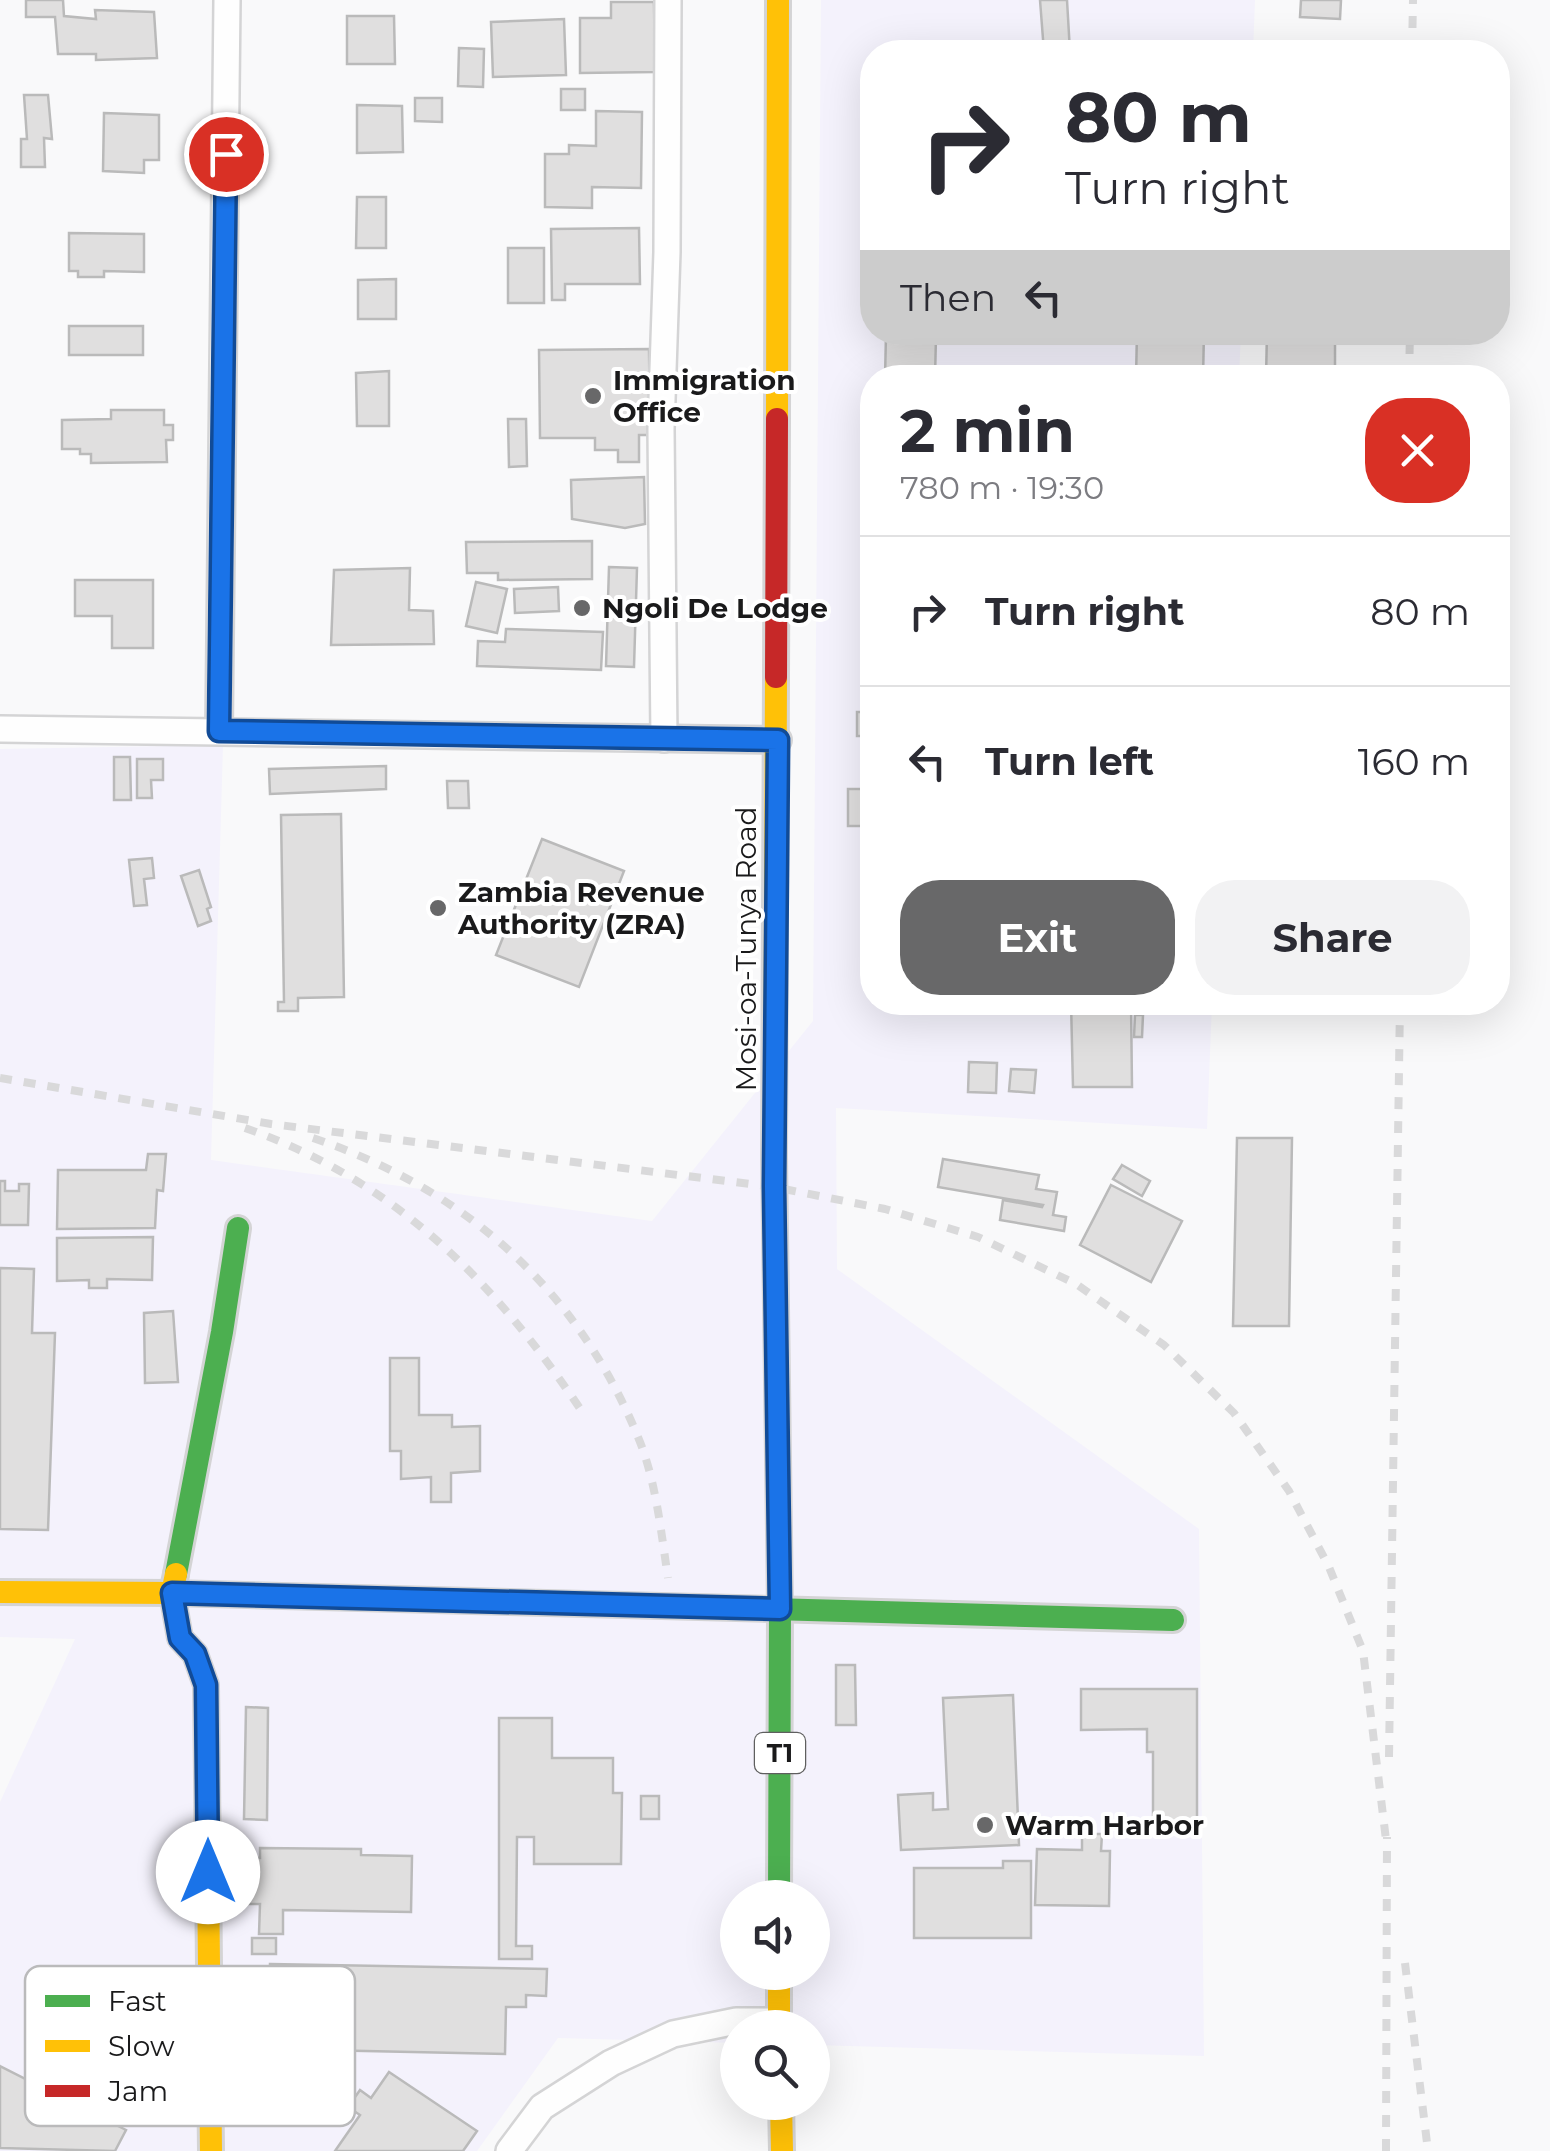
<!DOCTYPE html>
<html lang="en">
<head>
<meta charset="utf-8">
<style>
	body { margin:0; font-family:Montserrat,sans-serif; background:#f2f2f3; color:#2b2b33; height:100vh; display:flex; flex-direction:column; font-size:38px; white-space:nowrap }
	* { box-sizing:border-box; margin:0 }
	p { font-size:32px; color:#7c7c81 }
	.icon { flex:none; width:55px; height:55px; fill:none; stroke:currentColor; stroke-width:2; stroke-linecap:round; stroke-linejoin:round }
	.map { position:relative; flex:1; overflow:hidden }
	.side { position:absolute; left:860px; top:365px; width:650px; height:650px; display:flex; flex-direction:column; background:#fff; border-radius:40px; box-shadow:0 10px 40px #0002 }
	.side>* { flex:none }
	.banner { position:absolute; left:860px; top:40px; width:650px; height:305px; border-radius:40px; box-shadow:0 10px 40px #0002; background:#fff; color:#2b2b33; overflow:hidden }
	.buttons { position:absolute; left:720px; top:1880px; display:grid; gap:20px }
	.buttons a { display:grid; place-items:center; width:110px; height:110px; border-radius:50%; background:#fff; box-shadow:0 10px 40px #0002; font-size:50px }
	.pin { position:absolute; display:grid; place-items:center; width:85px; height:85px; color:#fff; margin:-42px; border:5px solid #fff; border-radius:50%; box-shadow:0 2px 10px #0007 }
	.me { position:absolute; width:110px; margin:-55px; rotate:0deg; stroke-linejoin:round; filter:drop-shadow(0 0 8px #0008) }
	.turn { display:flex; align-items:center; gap:35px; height:210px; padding:0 40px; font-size:45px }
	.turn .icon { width:130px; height:130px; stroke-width:2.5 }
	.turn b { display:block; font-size:70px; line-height:85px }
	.then { display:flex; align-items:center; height:95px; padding:0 40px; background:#0003; gap:20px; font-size:38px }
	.round { display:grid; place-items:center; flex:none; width:105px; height:105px; border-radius:40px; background:#f2f2f3 }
	.overview { display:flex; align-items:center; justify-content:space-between; height:170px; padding:0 40px }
	h1 { font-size:60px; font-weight:700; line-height:75px }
	.cta { display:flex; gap:20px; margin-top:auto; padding:20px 40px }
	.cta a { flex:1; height:115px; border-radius:40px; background:#686869; color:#fff; font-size:40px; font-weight:700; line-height:115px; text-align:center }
	.cta a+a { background:#f2f2f3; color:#2b2b33 }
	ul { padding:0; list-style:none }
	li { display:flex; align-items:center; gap:30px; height:150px; padding:0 40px; border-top:2px solid #e1e1e2 }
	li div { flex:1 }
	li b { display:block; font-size:38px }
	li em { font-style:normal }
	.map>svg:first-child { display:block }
	.commercial { fill:#f4f2fc; fill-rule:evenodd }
	.building { fill:#e0dfdf; stroke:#bababa; stroke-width:2.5 }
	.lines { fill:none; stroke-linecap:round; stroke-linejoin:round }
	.street-casing { stroke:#d4d4d5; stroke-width:30 }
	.fast-casing { stroke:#d4d4d5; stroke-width:28 }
	.slow-casing { stroke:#d4d4d5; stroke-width:28 }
	.jam-casing { stroke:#d4d4d5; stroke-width:28 }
	.street { stroke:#fefefe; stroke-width:25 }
	.fast { stroke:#4caf50; stroke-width:22 }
	.slow { stroke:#ffc107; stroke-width:22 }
	.jam { stroke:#c62828; stroke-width:22 }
	.rail { stroke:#d9d9da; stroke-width:8; stroke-dasharray:12 12; stroke-linecap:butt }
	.route-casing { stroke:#114b97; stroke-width:25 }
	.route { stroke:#1a73e8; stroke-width:18 }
	.poi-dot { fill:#686869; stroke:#fff; stroke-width:4 }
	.labels { text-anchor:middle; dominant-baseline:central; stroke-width:8; stroke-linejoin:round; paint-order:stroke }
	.shield { fill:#fff; stroke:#5f5f5f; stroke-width:2.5 }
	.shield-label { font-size:25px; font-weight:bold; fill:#1a1a1b }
	.poi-label { font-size:28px; font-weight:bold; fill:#1a1a1b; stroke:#fff; text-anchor:start }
	.street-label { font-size:28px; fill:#1a1a1b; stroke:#fff }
	.key { fill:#fff; stroke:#bababb; stroke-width:2.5 }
	.key-label { font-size:28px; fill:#1a1a1b }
</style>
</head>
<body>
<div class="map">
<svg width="1550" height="2151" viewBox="0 0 1550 2151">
	<rect width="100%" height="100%" fill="#f9f9fa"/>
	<path class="commercial" d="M821,0H1255L1253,52H872V332L1241,333L1239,377L872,378V1002L1212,1003L1207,1129L836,1108L837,1269L1199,1529L1204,2056L813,2045L812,2028H738L737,2043L558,2038L477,2151H0V1802L75,1639L0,1637V749L223,745L211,1160L652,1221L813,1021ZM738,1898H812V1972H738Z"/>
	<g class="building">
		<path d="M26,0H63L64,16L96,19L95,10L154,12L157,58L96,60V54H58L55,17H26Z"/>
		<path d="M1040,0H1067L1070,52H1044Z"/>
		<path d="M1301,0H1341L1340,19L1300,17Z"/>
		<path d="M611,2H654L655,72L580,73V18H611Z"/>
		<path d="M347,16H394L395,64H347Z"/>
		<path d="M564,19L566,75L493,77L491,22Z"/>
		<path d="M459,48L484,49L483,87L458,86Z"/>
		<rect x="561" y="89" width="24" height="21"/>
		<path d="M24,95H48L52,139L44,138L45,167H21V139H27Z"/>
		<path d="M415,98H442V122L415,121Z"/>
		<path d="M357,105L402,106L403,152L357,153Z"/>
		<path d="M596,111L642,112L641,188L592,187V208L545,207V154H569V145L596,146Z"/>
		<path d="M104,113L159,115V160H144V173L103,171Z"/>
		<path d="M357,197H386V248H356Z"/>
		<path d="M639,228L640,284H565V300H552L551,229Z"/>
		<path d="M69,233L144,234V272L104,271V277H78V271H69Z"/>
		<rect x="508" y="248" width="36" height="55"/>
		<path d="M396,279V319H358V280Z"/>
		<rect x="69" y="326" width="74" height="29"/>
		<path d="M895,332L936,336L935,378H885L886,335Z"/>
		<path d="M1137,332H1204L1203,378H1136Z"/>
		<path d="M1267,332H1335V378H1266Z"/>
		<path d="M649,349L650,435H639V462H618V450H595V438H540L539,350Z"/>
		<path d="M389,371V426H357L356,373Z"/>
		<path d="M111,410H164V425H173V440H166L167,462L91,463V454H80V449H62V420L111,419Z"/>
		<path d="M508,419H526L527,466L509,467Z"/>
		<path d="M644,477L645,524L625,528L572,519L571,480Z"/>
		<path d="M592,541V579L498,580V573H467L466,542Z"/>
		<path d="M609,567L637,568L634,667L606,666Z"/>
		<path d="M410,568L409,610L433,611L434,644L331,645L334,570Z"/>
		<path d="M75,580H153V648H112V616H75Z"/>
		<path d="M476,582L507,589L497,633L466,626Z"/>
		<path d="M558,587L559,611L515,613L514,589Z"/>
		<path d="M506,629L603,632L601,670L477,666L478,641L505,642Z"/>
		<path d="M863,700H872V758L871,736H857V712H863Z"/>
		<path d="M114,757H130L131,800H114Z"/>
		<path d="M137,759H163V780H151L152,798H137Z"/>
		<path d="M386,766V789L270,794L269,769Z"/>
		<path d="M447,781H468L469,808H448Z"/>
		<path d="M848,789H865V812H872V837L871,826H848Z"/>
		<path d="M341,814L344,997L298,998V1011H278V1002H284L281,815Z"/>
		<path d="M542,839L624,871L579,987L496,955Z"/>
		<path d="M152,858L154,878L144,879L147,905L134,906L129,860Z"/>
		<path d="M199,870L211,907L207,909L211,921L198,926L181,876Z"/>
		<path d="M1071,1002H1131L1132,1087H1073Z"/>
		<path d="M1135,1015H1143L1142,1037H1134Z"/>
		<path d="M969,1062L997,1063L996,1093L968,1092Z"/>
		<path d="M1011,1069L1036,1070L1034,1093L1009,1091Z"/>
		<path d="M1237,1138H1292L1289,1326H1233Z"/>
		<path d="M148,1154H166L163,1191L157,1190L155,1228L57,1229L58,1170H146Z"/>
		<path d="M943,1159L1039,1175L1036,1189L1057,1192L1053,1215L1066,1217L1064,1231L1000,1220L1003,1200L1042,1207L1043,1205L938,1187Z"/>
		<path d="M1122,1165L1150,1181L1142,1196L1113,1179Z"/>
		<path d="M0,1181H5V1191H19V1184H29L28,1225H0Z"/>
		<path d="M1111,1185L1182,1221L1151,1282L1080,1245Z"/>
		<path d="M153,1237L152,1280L107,1279V1288H89V1280L57,1281V1238Z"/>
		<path d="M0,1268L34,1269L32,1333H55L48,1530L0,1529Z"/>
		<path d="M173,1311L178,1382L145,1383L144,1313Z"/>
		<path d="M390,1358H419V1415H452V1427L480,1426V1471L451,1473V1502H431V1477L401,1479V1451H390Z"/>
		<path d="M836,1665H855L856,1725H836Z"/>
		<path d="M1081,1689H1197V1826H1153V1752H1147V1729L1081,1730Z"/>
		<path d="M1013,1695L1019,1845L901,1850L898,1795L933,1793V1810L948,1809L943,1698Z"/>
		<path d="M246,1707L268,1708L267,1820L244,1819Z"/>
		<path d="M499,1718H552V1758H613V1793H622L621,1864H534V1837H517L516,1946H532V1959H499Z"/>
		<rect x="641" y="1796" width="18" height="23"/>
		<path d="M1082,1834H1102L1101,1851H1110L1109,1906L1035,1905L1037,1849L1082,1850Z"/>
		<path d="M260,1848L361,1849V1855L412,1856L411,1912L283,1910V1934H259L260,1904H235V1857L260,1858Z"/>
		<path d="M1003,1861H1031V1938H914V1868H1003Z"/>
		<rect x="252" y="1938" width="24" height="16"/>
		<path d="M270,1964L547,1969L546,1996L526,1995V2007H506L505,2054L319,2050L320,2009L269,2008Z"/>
		<path d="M0,2066L126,2130L115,2151L0,2148Z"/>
		<path d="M389,2072L477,2131L463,2151H335L360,2115L348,2107L360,2090L371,2098Z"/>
	</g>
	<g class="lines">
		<g class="street-casing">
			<g id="street">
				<path d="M0,729L778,740"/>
				<path d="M219,731L227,0"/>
				<path d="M664,739L661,429L667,252L668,0"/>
				<path d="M509,2151L542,2107L611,2063L673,2034L736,2021H778"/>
			</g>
		</g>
		<g class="fast-casing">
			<g id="fast">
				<path d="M774,1156L780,1609L779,1898"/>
				<path d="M176,1574L222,1332L238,1228"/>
				<path d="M624,1605L1173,1620"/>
			</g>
		</g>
		<g class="slow-casing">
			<g id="slow">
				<path d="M777,419L778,0"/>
				<path d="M774,1156L776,677"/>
				<path d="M176,1574L172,1593L180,1638L195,1654L206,1685L211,2151"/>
				<path d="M0,1592L172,1593L624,1605"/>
				<path d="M779,1972V2028"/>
				<path d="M781,2102L782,2151"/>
			</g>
		</g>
		<g class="jam-casing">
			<path id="jam" d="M776,677L777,419"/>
		</g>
		<use href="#street" class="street"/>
		<use href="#fast" class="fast"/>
		<use href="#slow" class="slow"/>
		<use href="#jam" class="jam"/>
		<g class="rail">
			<path d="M1412,52L1413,0"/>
			<path d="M1409,378L1410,332"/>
			<path d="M0,1078L271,1124L774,1187L885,1209L978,1237L1076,1284L1164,1345L1234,1413L1289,1491L1329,1567L1363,1651L1387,1848"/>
			<path d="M245,1128C397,1181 498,1285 585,1416"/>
			<path d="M313,1138C464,1189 577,1288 638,1437C656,1480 661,1532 668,1578"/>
			<path d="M1389,1757L1400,1002"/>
			<path d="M1405,1963L1428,2151"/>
			<path d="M1386,2151L1387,1837"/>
		</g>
	</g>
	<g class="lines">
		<g class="route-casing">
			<path id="route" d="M208,1872L206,1685L195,1654L180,1638L172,1593L780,1609L774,1186L778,740L219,731L226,154"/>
		</g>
		<use href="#route" class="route"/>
	</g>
	<g class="poi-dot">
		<circle cx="593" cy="396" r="10"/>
		<circle cx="582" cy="608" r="10"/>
		<circle cx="438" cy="908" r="10"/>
		<circle cx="985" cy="1825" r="10"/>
	</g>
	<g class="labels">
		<rect class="shield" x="755" y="1733" width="50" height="40" rx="8"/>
		<g class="shield-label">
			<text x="780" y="1753">T1</text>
		</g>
		<g class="poi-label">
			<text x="613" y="380">Immigration<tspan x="613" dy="32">Office</tspan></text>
			<text x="602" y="608">Ngoli De Lodge</text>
			<text x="458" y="892">Zambia Revenue<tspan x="458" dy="32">Authority (ZRA)</tspan></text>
			<text x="1005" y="1825">Warm Harbor</text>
		</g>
		<g class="street-label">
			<text transform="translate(746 949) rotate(-90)">Mosi-oa-Tunya Road</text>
		</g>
	</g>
	<rect x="25" y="1966" width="330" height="160" rx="15" class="key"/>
	<rect x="45" y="1995" width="45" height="12" fill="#4caf50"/>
	<rect x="45" y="2040" width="45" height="12" fill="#ffc107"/>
	<rect x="45" y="2085" width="45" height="12" fill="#c62828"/>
	<g class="key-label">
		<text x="108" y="2011">Fast</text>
		<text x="108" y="2056">Slow</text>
		<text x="108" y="2101">Jam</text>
	</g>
</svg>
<div class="buttons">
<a><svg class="icon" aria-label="sound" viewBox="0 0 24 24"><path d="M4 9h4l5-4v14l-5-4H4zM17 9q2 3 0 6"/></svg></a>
<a><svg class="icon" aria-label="search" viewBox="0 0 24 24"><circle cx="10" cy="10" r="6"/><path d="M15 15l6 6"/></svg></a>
</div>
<div class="pin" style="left:226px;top:154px;background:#d93025"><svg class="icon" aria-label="arrive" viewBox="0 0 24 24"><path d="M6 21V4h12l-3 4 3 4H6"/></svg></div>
<svg class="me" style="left:208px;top:1872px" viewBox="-20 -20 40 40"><circle r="19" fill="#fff"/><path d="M0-13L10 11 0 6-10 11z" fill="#1a73e8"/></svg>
<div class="banner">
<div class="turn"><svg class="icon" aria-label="right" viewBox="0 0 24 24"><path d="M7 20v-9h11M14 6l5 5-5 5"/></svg><div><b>80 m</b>Turn right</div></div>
<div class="then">Then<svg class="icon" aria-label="left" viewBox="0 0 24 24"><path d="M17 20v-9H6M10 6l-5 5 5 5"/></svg></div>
</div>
<section class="side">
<div class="overview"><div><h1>2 min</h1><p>780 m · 19:30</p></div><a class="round" style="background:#d93025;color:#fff"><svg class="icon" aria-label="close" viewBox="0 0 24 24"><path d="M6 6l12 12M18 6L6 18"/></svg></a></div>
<ul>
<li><svg class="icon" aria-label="right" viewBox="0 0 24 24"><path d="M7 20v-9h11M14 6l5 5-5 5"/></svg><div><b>Turn right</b></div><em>80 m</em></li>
<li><svg class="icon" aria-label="left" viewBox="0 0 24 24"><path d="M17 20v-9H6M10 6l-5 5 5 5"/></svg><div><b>Turn left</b></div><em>160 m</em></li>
</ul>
<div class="cta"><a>Exit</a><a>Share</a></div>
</section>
</div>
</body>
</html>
